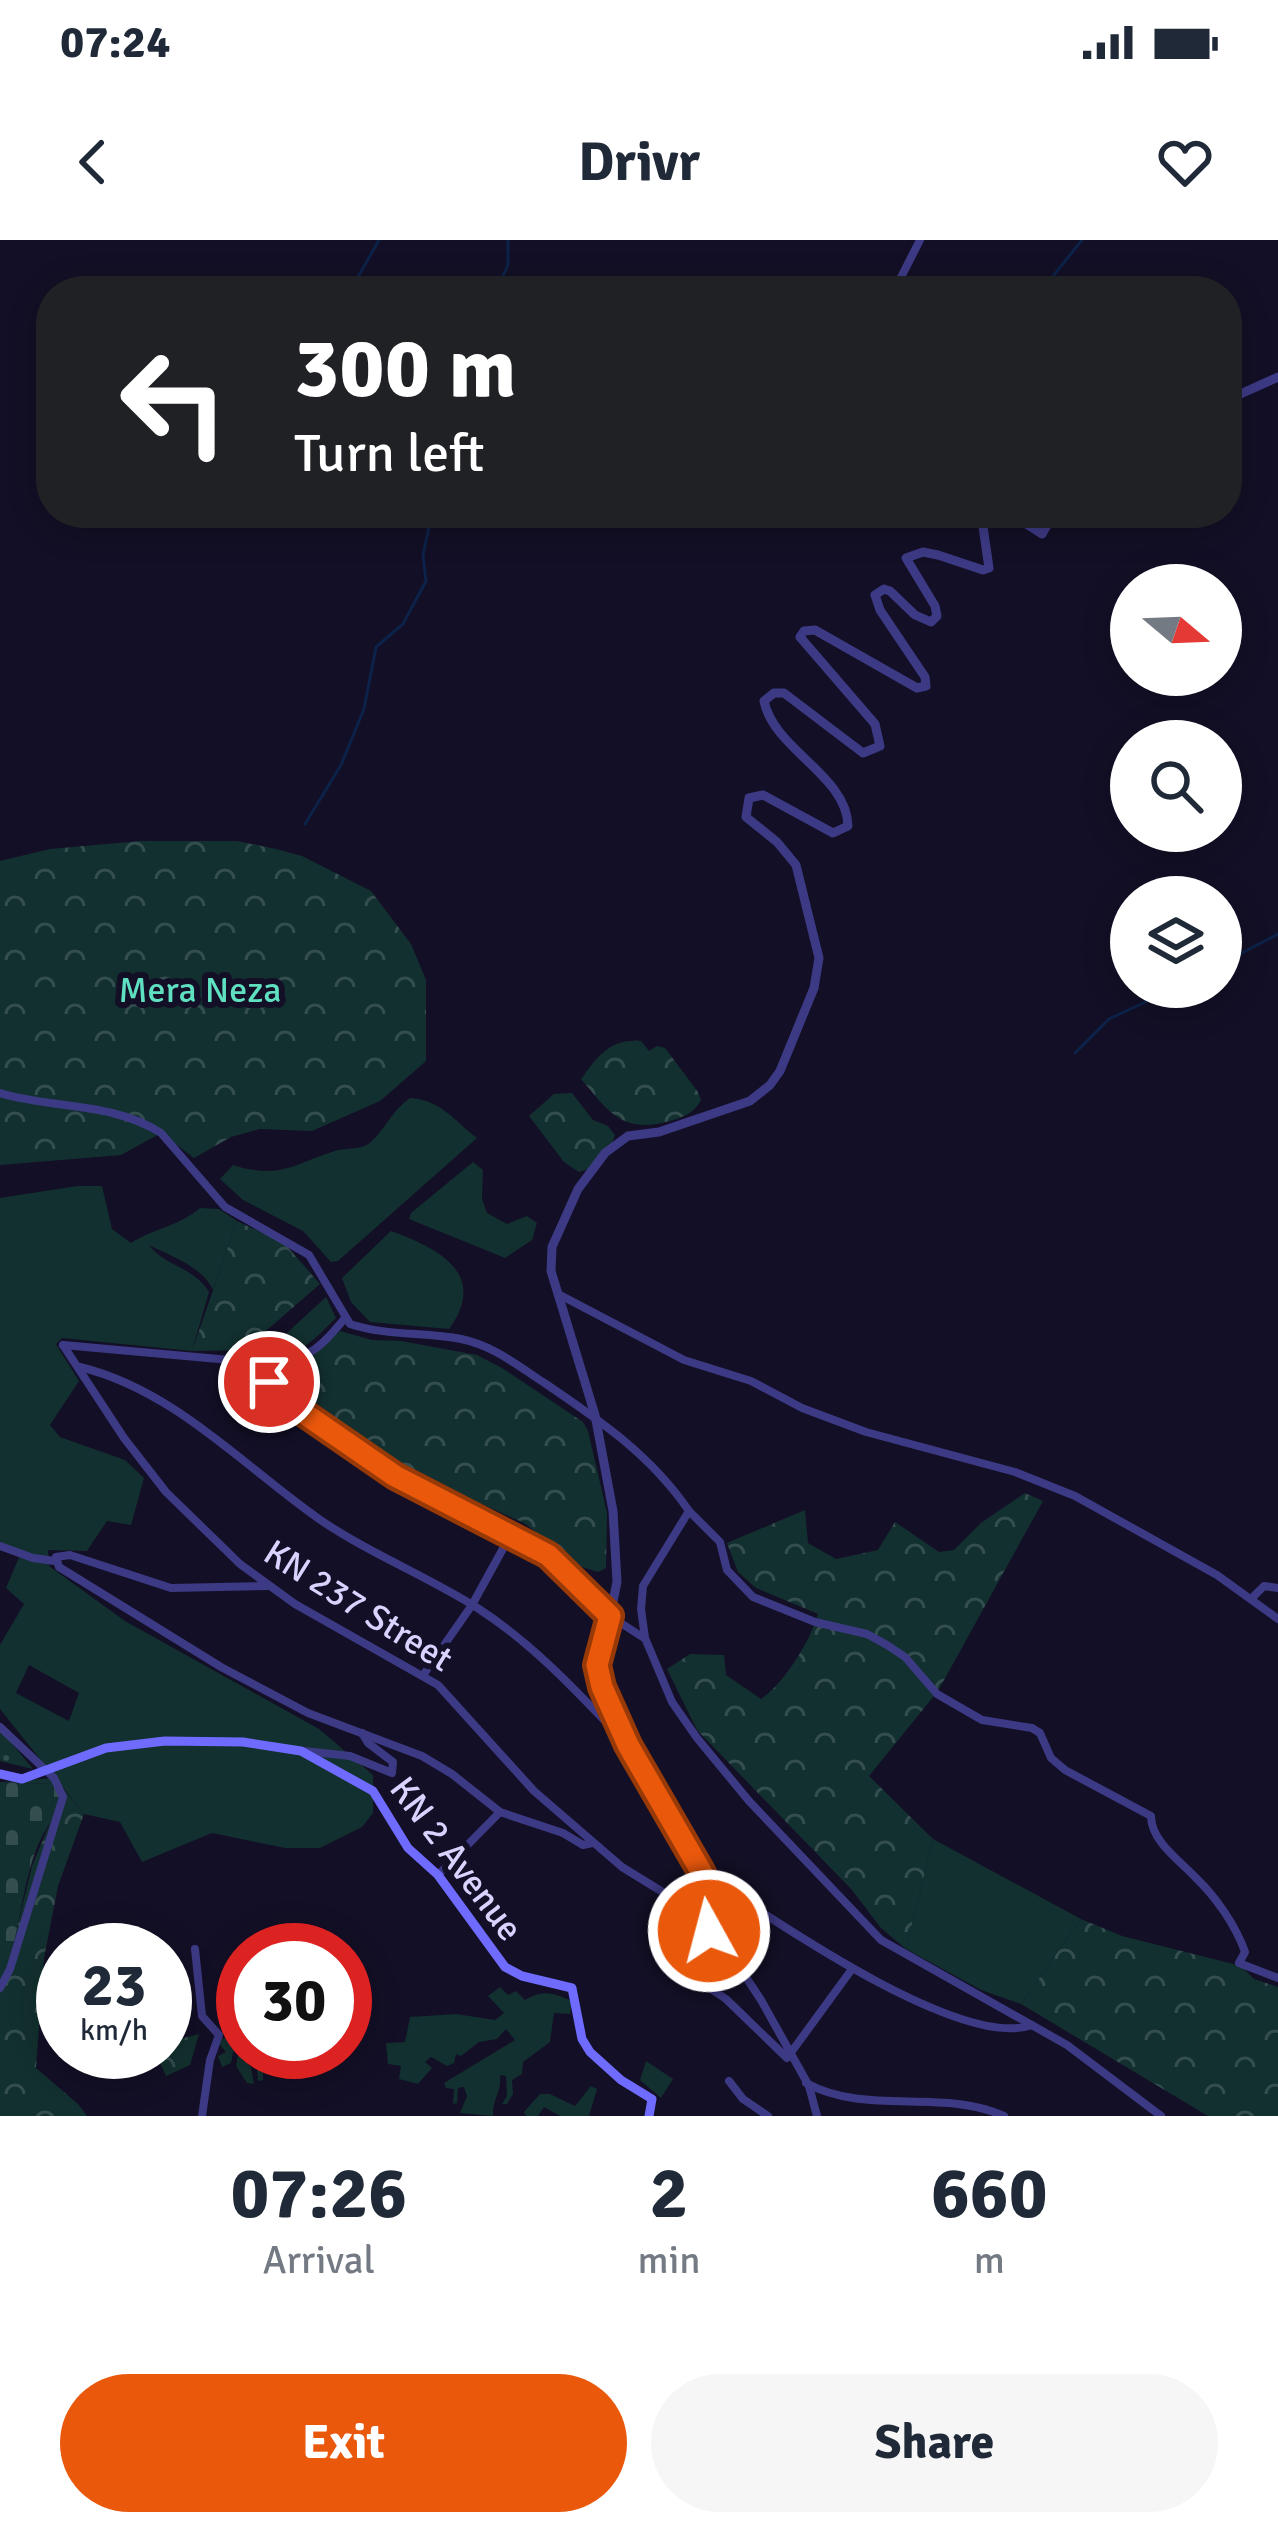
<!DOCTYPE html>
<html lang="en">
<head>
<meta charset="utf-8">
<style>
	body { margin:0; font-family:Signika,sans-serif; background:#f6f6f7; color:#1f2937; height:100vh; display:flex; flex-direction:column; font-size:45px; white-space:nowrap }
	* { box-sizing:border-box; margin:0 }
	p { font-size:39px; color:#747a83 }
	.icon { flex:none; width:66px; height:66px; fill:none; stroke:currentColor; stroke-width:2; stroke-linecap:round; stroke-linejoin:round }
	.map { position:relative; height:1876px; overflow:hidden }
	.panel { display:flex; flex-direction:column; background:#fff; flex:1 }
	.panel>* { flex:none }
	.banner { position:absolute; left:36px; top:36px; width:1206px; height:252px; border-radius:48px; box-shadow:0 6px 30px #0003; background:#202124; color:#fff; overflow:hidden }
	.needle { width:78px; rotate:109deg }
	.fabs { position:absolute; left:1110px; top:324px; display:grid; gap:24px }
	.fabs a { display:grid; place-items:center; width:132px; height:132px; border-radius:50%; background:#fff; box-shadow:0 6px 30px #0003; font-size:60px }
	.speed { position:absolute; left:36px; top:1683px; display:flex; gap:24px; font-size:60px; font-weight:700; text-align:center }
	.speed>* { display:grid; place-content:center; width:156px; height:156px; border-radius:50%; background:#fff; box-shadow:0 6px 30px #0003; line-height:1 }
	.speed small { font-size:30px; font-weight:400 }
	.speed .limit { border:18px solid #d22; background:#fff; color:#111 }
	.pin { position:absolute; display:grid; place-items:center; width:102px; height:102px; color:#fff; margin:-51px; border:6px solid #fff; border-radius:50%; box-shadow:0 3px 12px #0007 }
	.me { position:absolute; width:132px; margin:-66px; rotate:353deg; stroke-linejoin:round; filter:drop-shadow(0 0 9px #0008) }
	.turn { display:flex; align-items:center; gap:42px; height:252px; padding:0 60px; font-size:54px }
	.turn .icon { width:156px; height:156px; stroke-width:2.5 }
	.turn b { display:block; font-size:84px; line-height:102px }
	.eta { display:flex; justify-content:space-evenly; align-items:center; height:204px; text-align:center }
	.eta b { font-size:72px; font-weight:700; line-height:84px }
	.primary-button { display:flex; gap:24px; margin-top:auto; padding:24px 60px }
	.primary-button a { flex:1; height:138px; border-radius:72px; background:#ea580c; color:#fff; font-size:48px; font-weight:700; line-height:138px; text-align:center }
	.primary-button a+a { background:#f6f6f7; color:#1f2937 }
	.status { display:flex; justify-content:space-between; align-items:center; height:84px; padding:0 60px; background:#fff; direction:ltr }
	.status svg { height:33px; fill:currentColor }
	header { display:flex; justify-content:space-between; align-items:center; height:156px; padding:0 60px; background:#fff; font-size:54px; font-weight:700 }
	.map>svg:first-child { display:block }
	.grass { fill:#12302f; fill-rule:evenodd }
	.forest { fill:url(#forest-crowns) }
	.cemetery { fill:url(#cemetery-stones) }
	.garden { fill:url(#garden-dots) }
	.lines { fill:none; stroke-linecap:round; stroke-linejoin:round }
	.stream { stroke:#0c2248; stroke-width:3 }
	.minor { stroke:#3d3a85; stroke-width:8 }
	.tertiary { stroke:#3d3a85; stroke-width:9 }
	.secondary { stroke:#6f6bff; stroke-width:9 }
	.route-casing { stroke:#983908; stroke-width:30 }
	.route { stroke:#ea580c; stroke-width:21 }
	.labels { text-anchor:middle; dominant-baseline:central; stroke-width:12; stroke-linejoin:round; paint-order:stroke }
	.park-label { font-size:36px; fill:#5fe0c0; stroke:#130f26 }
	.street-label { font-size:36px; fill:#d9d4ff; stroke:#130f26 }
</style>
</head>
<body>
<div class="status"><b>07:24</b><svg viewBox="0 0 49 12"><path d="M0 12V9h3v3zM5 12V6h3v6zM10 12V3h3v9zM15 12V0h3v12zM26 1h20v11H26zM47 4h2v5h-2z"/></svg></div>
<header><svg class="icon" aria-label="back" viewBox="0 0 24 24"><path d="M15 5l-7 7 7 7"/></svg>Drivr<svg class="icon" aria-label="heart" viewBox="0 0 24 24"><path d="M12 20l-8-8c-3-5 5-10 8-4 3-6 11-1 8 4z"/></svg></header>
<div class="map">
<svg width="1278" height="1876" viewBox="0 0 1278 1876">
	<defs>
		<pattern id="forest-crowns" width="20" height="18" patternUnits="userSpaceOnUse" patternTransform="scale(3)"><rect width="20" height="18" fill="#12302f"/><path d="M2 6a3 3 0 1 1 6 0M12 15a3 3 0 1 1 6 0" fill="none" stroke="#344d4e"/></pattern>
		<pattern id="cemetery-stones" width="16" height="16" patternUnits="userSpaceOnUse" patternTransform="scale(3)"><rect width="16" height="16" fill="#12302f"/><path d="M2 7V4a2 2 0 0 1 4 0v3zM10 15v-3a2 2 0 0 1 4 0v3z" fill="#344d4e"/></pattern>
		<pattern id="garden-dots" width="8" height="8" patternUnits="userSpaceOnUse" patternTransform="scale(3)"><rect width="8" height="8" fill="#12302f"/><path d="M2 2h.1M6 6h.1" fill="none" stroke="#344d4e" stroke-width="1.8" stroke-linecap="round"/></pattern>
	</defs>
	<rect width="100%" height="100%" fill="#130f26"/>
	<g class="grass">
		<path d="M410,858C442,860 454,881 477,898L338,1021L331,1022L303,991L243,960L220,939L233,925C280,940 293,924 335,911C348,907 362,911 372,901C387,886 392,871 410,858Z"/>
		<path d="M473,922L483,930L482,959L487,973L507,984L527,976L537,983L532,1000L505,1018L409,979L411,973Z"/>
		<path d="M77,946H102L112,989L131,1003C155,988 179,986 200,968L219,969L237,981L213,1050C202,1026 170,1016 149,1005C166,1027 194,1027 209,1052L192,1111L62,1098L56,1104L79,1141L50,1185L60,1197L125,1220L144,1238L131,1285L107,1281L87,1311L48,1310L49,1326L125,1381L319,1489L373,1535V1573L362,1587L320,1608H285L212,1593L142,1622L120,1582L84,1574L0,1469V1405L24,1364L6,1348L20,1315L0,1310V958ZM29,1425L79,1453L69,1481L16,1453Z"/>
		<path d="M391,991C438,1008 489,1034 449,1089L370,1082L351,1062L342,1038Z"/>
		<path d="M326,1057L336,1078C313,1100 298,1120 264,1114Z"/>
		<path d="M933,1599L1081,1679L1021,1764L981,1750L906,1709Z"/>
		<path d="M500,1747L508,1755L516,1751L525,1760C544,1749 553,1753 572,1761L570,1774L554,1773L550,1802L523,1822L522,1834L512,1840L513,1854L507,1864H502L507,1856L506,1836L500,1835C502,1851 492,1860 493,1876L460,1873L467,1856L464,1847L458,1848L457,1863L453,1864L454,1849L446,1848L444,1843L515,1800L506,1789L497,1799L479,1802L461,1816L456,1814L454,1823L447,1826L431,1817L425,1822L432,1828L418,1844L399,1839L401,1826L388,1824L386,1803L405,1802L410,1777L456,1774L495,1780L504,1773L488,1756Z"/>
		<path d="M226,1798L230,1805L243,1803V1812H265L270,1825L263,1833V1840L258,1841L256,1818L243,1820L251,1827L254,1844L247,1843L236,1826L239,1809L234,1808L231,1823L222,1827L218,1816L226,1812L220,1805L221,1799Z"/>
		<path d="M646,1821L673,1839L661,1858L640,1840Z"/>
		<path d="M591,1846L597,1849L589,1876H560L544,1867L538,1876H526L524,1872L540,1854H550L575,1866Z"/>
	</g>
	<g class="forest">
		<path d="M140,601H237L276,609L302,616L371,651L411,704L426,740V821L380,861L312,891L260,889L231,897L194,918L161,893L121,915L0,925V621L50,609Z"/>
		<path d="M641,801L649,811L657,806L665,808L698,852L701,860C694,873 684,877 670,881C622,894 610,873 581,839C598,816 610,798 641,801Z"/>
		<path d="M572,853L593,880L608,886L615,895C611,910 595,929 579,932L564,922L529,876L554,854Z"/>
		<path d="M237,981L284,1003L320,1044L244,1110L192,1111Z"/>
		<path d="M340,1091L372,1100L401,1101L477,1115L502,1128L583,1182L588,1191L607,1273L606,1328L598,1332L582,1327L524,1283L438,1244L384,1213L305,1155L288,1132Z"/>
		<path d="M1025,1253L1043,1261L938,1451L869,1536L933,1599L906,1709L881,1688L852,1650L697,1490L667,1429L690,1414L724,1415L726,1435L761,1459C783,1445 811,1400 818,1374L756,1348L738,1332L727,1303L805,1270L808,1303L836,1319L878,1310L895,1282L939,1312L954,1310L981,1283Z"/>
		<path d="M54,1538L84,1574L58,1646L44,1718L36,1828L78,1864L87,1876H0V1742L13,1705L32,1626L53,1576L54,1544L2,1542Z"/>
		<path d="M1081,1679L1122,1696L1241,1726L1254,1739L1278,1747V1876H1208L1021,1764Z"/>
		<path d="M199,1794L190,1825L166,1836L155,1812H165V1803Z"/>
	</g>
	<path class="cemetery" d="M0,1542L54,1544L69,1563C17,1603 28,1688 0,1742Z"/>
	<path class="garden" d="M0,1489L33,1529L0,1521Z"/>
	<g class="lines">
		<g class="stream">
			<path d="M350,51L379,0"/>
			<path d="M496,51L508,25V0"/>
			<path d="M1041,51L1082,0"/>
			<path d="M305,584L341,525L364,469L376,407L403,384L426,341L423,315L432,273"/>
			<path d="M1221,724L1278,694"/>
			<path d="M1075,813L1109,779L1177,747"/>
		</g>
		<g class="minor">
			<path d="M894,51L920,0"/>
			<path d="M0,853C53,869 113,862 161,893L225,967L309,1015L350,1084C386,1096 424,1092 461,1099C492,1105 517,1125 543,1142C599,1180 650,1214 689,1271L643,1346L641,1369L645,1398L672,1462L697,1498L749,1561L881,1700L1067,1805L1161,1876"/>
			<path d="M558,1054L684,1120L751,1141L802,1168L866,1192L1015,1232L1075,1256L1217,1335L1278,1379"/>
			<path d="M63,1105L124,1198L166,1252L240,1324L295,1364L438,1445L534,1551L622,1627L661,1651L709,1691"/>
			<path d="M63,1105L252,1122L292,1165L395,1236L548,1315L610,1376L644,1398"/>
			<path d="M254,1122C305,1120 312,1118 345,1078"/>
			<path d="M80,1127C174,1150 242,1225 319,1279C370,1314 427,1336 479,1369C536,1406 582,1457 628,1505"/>
			<path d="M689,1271L720,1302L727,1330L753,1357L815,1382L867,1394L887,1405L905,1417L937,1454L982,1480L1032,1488L1040,1493L1051,1518L1065,1530L1151,1576C1151,1601 1179,1620 1196,1638C1216,1657 1236,1686 1245,1712L1239,1723L1278,1738"/>
			<path d="M0,1306L33,1318L55,1321"/>
			<path d="M267,1346L171,1348L70,1315L56,1317L59,1327L221,1427L308,1473L422,1516L452,1534L500,1572L563,1593L583,1605L592,1603"/>
			<path d="M1251,1359L1264,1346L1278,1348"/>
			<path d="M610,1376L597,1425L610,1467L702,1633L709,1691L738,1725L761,1760L809,1846L817,1876"/>
			<path d="M424,1434L472,1365L511,1294"/>
			<path d="M0,1487L54,1538L63,1557L10,1729L0,1748"/>
			<path d="M304,1511L350,1516L392,1533L393,1522L368,1503L362,1493"/>
			<path d="M704,1634C766,1675 960,1811 1032,1785"/>
			<path d="M438,1635L500,1572"/>
			<path d="M195,1709L202,1776L219,1795L210,1820L202,1876"/>
			<path d="M671,1715L692,1736L726,1759L787,1818L852,1729"/>
			<path d="M729,1841L743,1859L768,1876"/>
			<path d="M806,1843C866,1876 943,1848 1004,1876"/>
		</g>
		<g class="tertiary">
			<path d="M1227,160L1278,137"/>
			<path d="M1009,273L1042,294L1054,273"/>
			<path d="M610,1376L617,1342L613,1271L595,1175L551,1031L552,1007L578,949L605,913L628,896L659,892L750,861L770,845L780,831L814,748L819,718L796,625L777,602L746,577L749,558L763,555L833,593L848,586C847,535 774,510 764,461L774,453H784L863,513L880,506L875,484L800,397L804,391L815,390L917,448L926,446L925,437L880,370L875,355L884,349L890,351L915,375L931,382L937,376L935,366L906,318L923,312L938,315L983,330L989,328L981,273"/>
		</g>
		<path class="secondary" d="M0,1534L22,1539L106,1508L165,1501L243,1502L301,1511L373,1551L408,1608L438,1635L505,1727L522,1736L572,1748L582,1799L590,1812L621,1840L652,1859L649,1876"/>
	</g>
	<g class="lines">
		<g class="route-casing">
			<path id="route" d="M269,1142L292,1165L395,1236L548,1315L610,1376L597,1425L602,1447L628,1505L702,1633L709,1691"/>
		</g>
		<use href="#route" class="route"/>
	</g>
	<g class="labels">
		<g class="park-label">
			<text x="200" y="750">Mera Neza</text>
		</g>
		<g class="street-label">
			<text transform="translate(358 1366) rotate(32)">KN 237 Street</text>
			<text transform="translate(456 1619) rotate(53)">KN 2 Avenue</text>
		</g>
	</g>
</svg>
<div class="fabs">
<a><svg class="needle" viewBox="-14 -14 28 28"><path d="M0-13l5 13h-10z" fill="#e53935"/><path d="M0 13l5-13h-10z" fill="#747a83"/></svg></a>
<a><svg class="icon" aria-label="search" viewBox="0 0 24 24"><circle cx="10" cy="10" r="6"/><path d="M15 15l6 6"/></svg></a>
<a><svg class="icon" aria-label="layers" viewBox="0 0 24 24"><path d="M12 4l9 5-9 5-9-5zM3 14l9 5 9-5"/></svg></a>
</div>
<div class="speed"><div>23<small>km/h</small></div><div class="limit">30</div></div>
<div class="pin" style="left:269px;top:1142px;background:#d93025"><svg class="icon" aria-label="arrive" viewBox="0 0 24 24"><path d="M6 21V4h12l-3 4 3 4H6"/></svg></div>
<svg class="me" style="left:709px;top:1691px" viewBox="-20 -20 40 40"><circle r="17" fill="#ea580c" stroke="#fff" stroke-width="3"/><path d="M0-11L8 9 0 5-8 9z" fill="#fff"/></svg>
<div class="banner">
<div class="turn"><svg class="icon" aria-label="left" viewBox="0 0 24 24"><path d="M17 20v-9H6M10 6l-5 5 5 5"/></svg><div><b>300 m</b>Turn left</div></div>
</div>
</div>
<section class="panel">
<div class="eta">
<div><b>07:26</b><p>Arrival</p></div>
<div><b>2</b><p>min</p></div>
<div><b>660</b><p>m</p></div>
</div>
<div class="primary-button"><a>Exit</a><a>Share</a></div>
</section>
</body>
</html>
